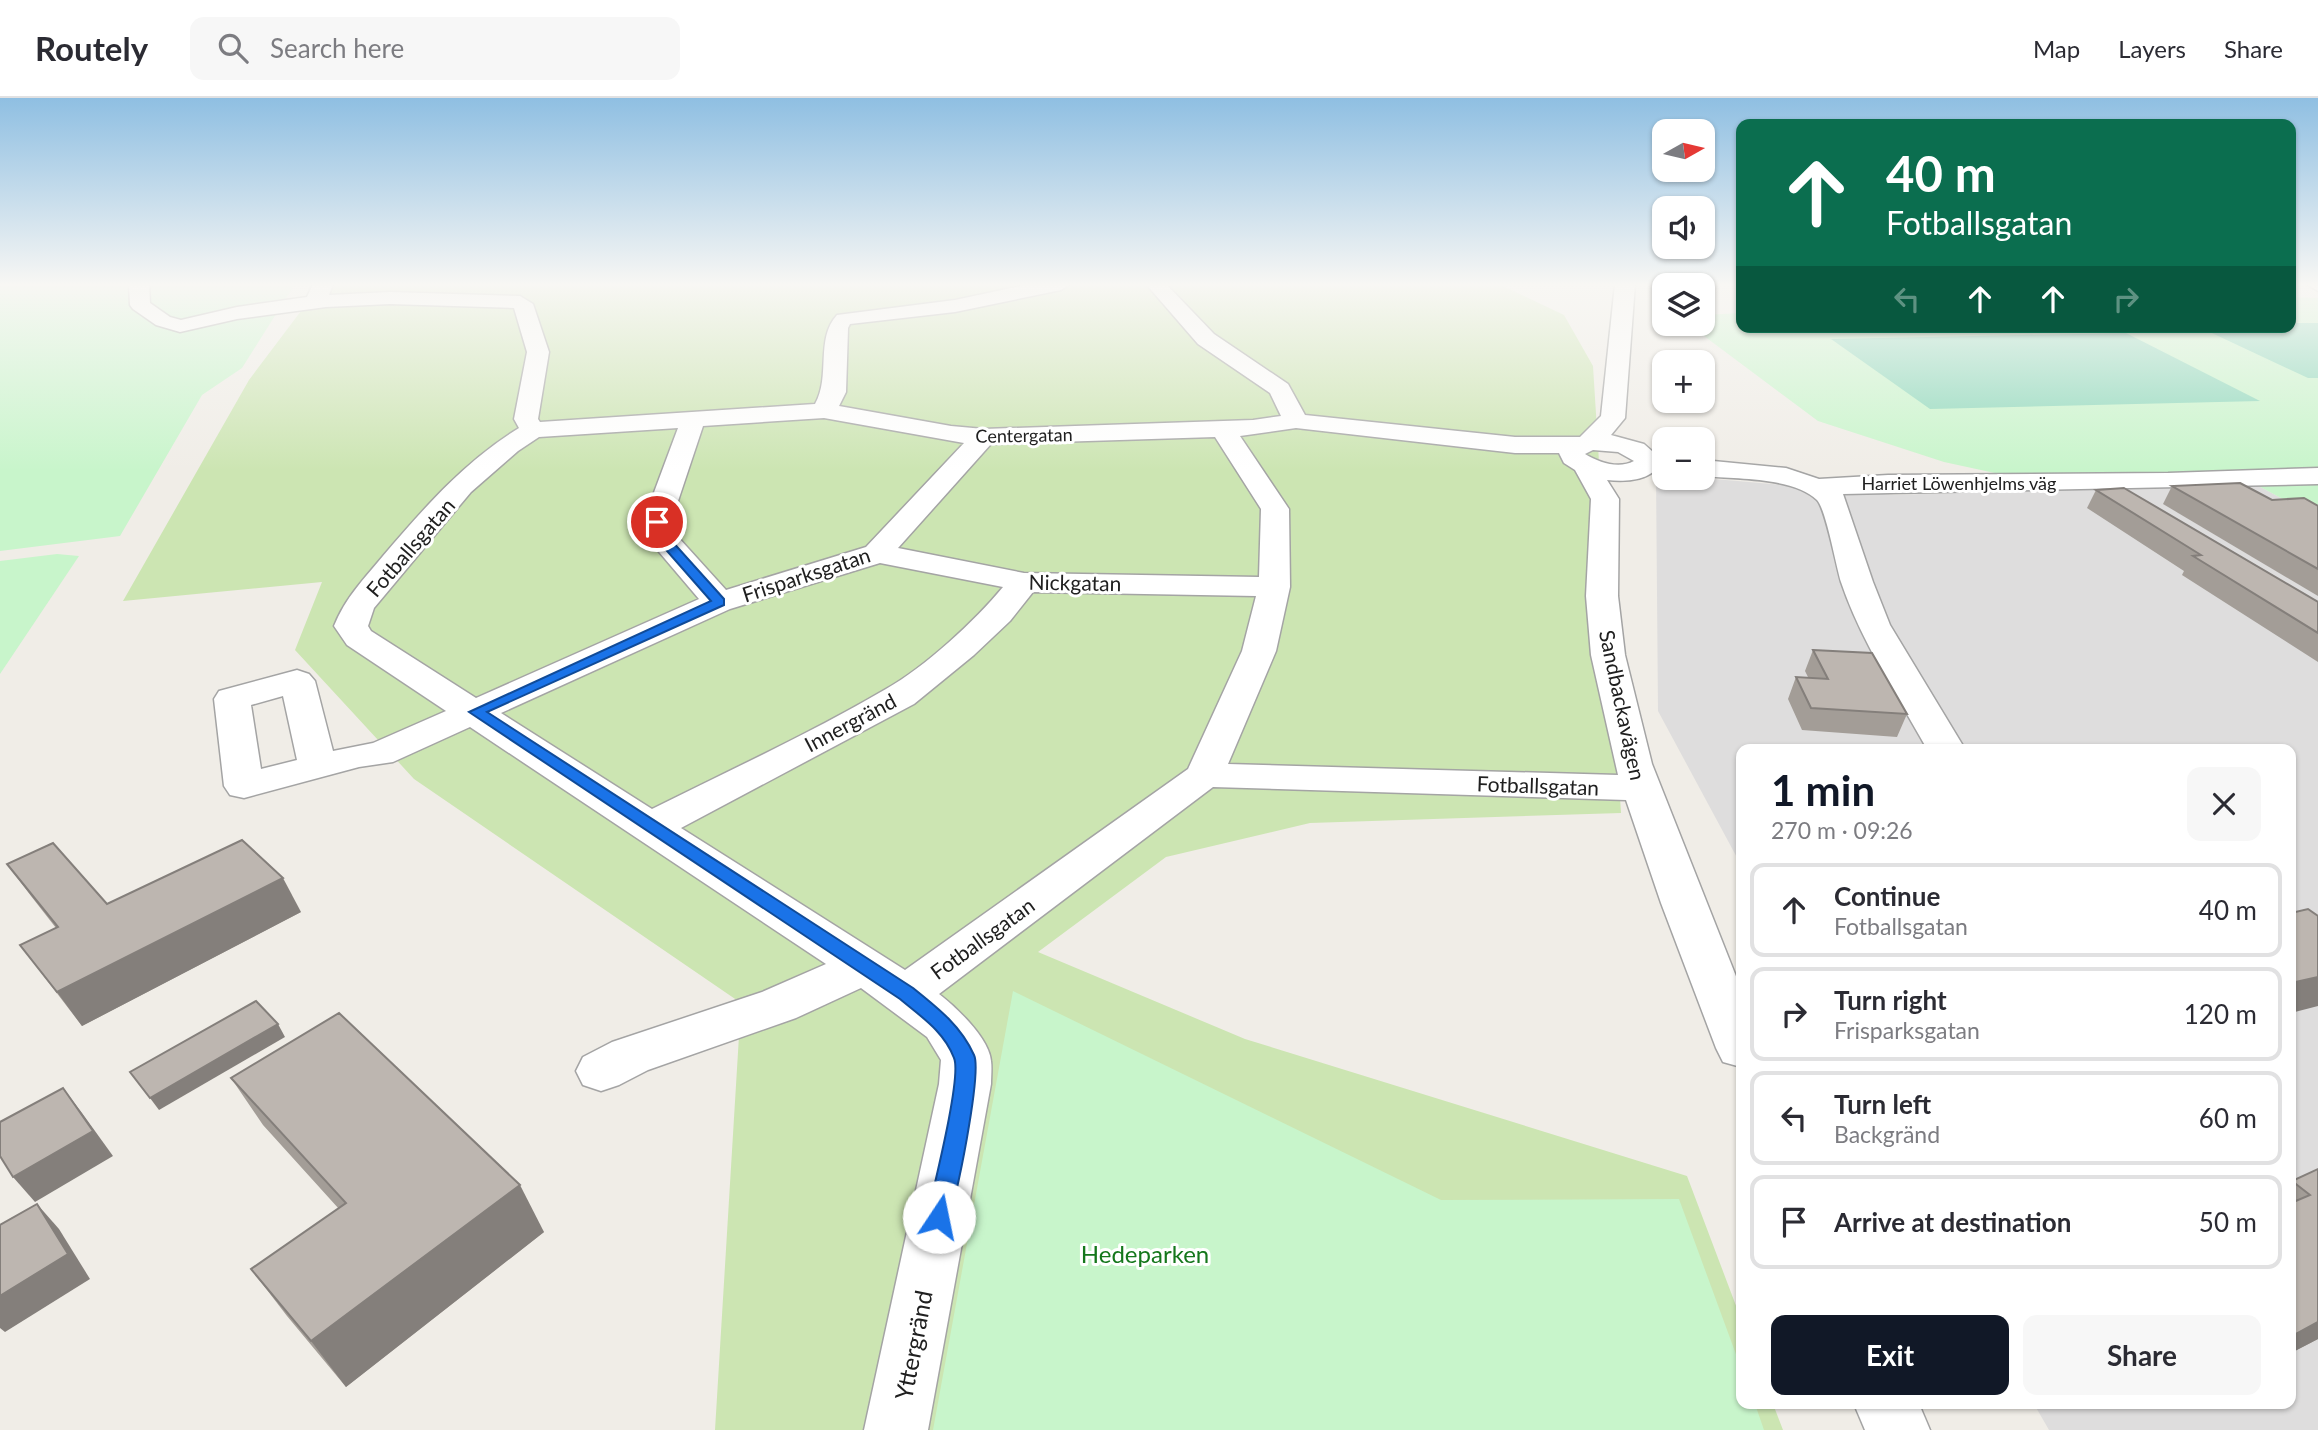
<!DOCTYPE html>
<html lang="en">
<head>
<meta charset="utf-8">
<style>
	body { margin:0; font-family:Lato,sans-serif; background:#f7f7f7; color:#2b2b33; height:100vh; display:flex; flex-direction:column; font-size:26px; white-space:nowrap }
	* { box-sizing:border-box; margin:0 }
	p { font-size:23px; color:#7c7c81 }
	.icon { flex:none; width:38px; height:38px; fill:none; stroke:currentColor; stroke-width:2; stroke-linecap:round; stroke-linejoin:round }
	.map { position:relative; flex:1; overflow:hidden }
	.sheet { position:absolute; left:1736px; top:646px; width:560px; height:665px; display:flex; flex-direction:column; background:#fff; border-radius:14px; box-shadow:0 2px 5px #0004 }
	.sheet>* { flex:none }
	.guide { position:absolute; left:1736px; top:21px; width:560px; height:214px; border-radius:14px; box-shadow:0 2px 5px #0004; background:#0b6e4f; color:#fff; overflow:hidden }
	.needle { width:46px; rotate:82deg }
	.controls { position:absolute; left:1652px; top:21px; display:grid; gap:14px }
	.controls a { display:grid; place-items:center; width:63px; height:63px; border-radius:14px; background:#fff; box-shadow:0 2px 5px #0004; font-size:35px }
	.pin { position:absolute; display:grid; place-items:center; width:60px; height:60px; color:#fff; margin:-30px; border:4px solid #fff; border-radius:50%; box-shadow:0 2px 7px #0007 }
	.me { position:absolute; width:77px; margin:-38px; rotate:11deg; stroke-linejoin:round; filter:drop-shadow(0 0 5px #0008) }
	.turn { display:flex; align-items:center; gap:24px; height:147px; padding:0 35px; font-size:32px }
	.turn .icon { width:91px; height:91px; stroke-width:2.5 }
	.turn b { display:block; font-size:49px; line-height:60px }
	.lanes { display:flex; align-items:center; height:66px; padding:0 35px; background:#0003; justify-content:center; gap:35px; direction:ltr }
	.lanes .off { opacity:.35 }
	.round { display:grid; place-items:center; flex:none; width:74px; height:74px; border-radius:14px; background:#f7f7f7 }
	.summary { display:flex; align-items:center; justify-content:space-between; height:119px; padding:0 35px }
	h1 { font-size:42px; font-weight:700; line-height:52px; color:#111827 }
	.button { display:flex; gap:14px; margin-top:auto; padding:14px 35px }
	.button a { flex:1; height:80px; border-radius:14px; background:#111827; color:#fff; font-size:28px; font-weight:700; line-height:80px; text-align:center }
	.button a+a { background:#f7f7f7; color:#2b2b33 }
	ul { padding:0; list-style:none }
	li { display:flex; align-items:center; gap:21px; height:94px; margin:0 14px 10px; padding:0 21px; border:4px solid #e1e1e2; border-radius:14px }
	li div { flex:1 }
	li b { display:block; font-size:26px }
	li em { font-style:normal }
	header { display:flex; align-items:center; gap:42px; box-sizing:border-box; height:98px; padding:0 35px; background:#fff; border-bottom:2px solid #e1e1e2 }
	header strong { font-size:33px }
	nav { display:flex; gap:38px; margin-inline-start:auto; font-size:24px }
	.search { width:490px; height:63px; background:#f7f7f7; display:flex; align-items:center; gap:18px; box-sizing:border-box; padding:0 24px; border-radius:14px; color:#7c7c81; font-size:26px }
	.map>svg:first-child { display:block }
	.residential { fill:#dedddd }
	.grass { fill:#cce5b2 }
	.park { fill:#c8f5cb }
	.pitch { fill:#8cd8ba }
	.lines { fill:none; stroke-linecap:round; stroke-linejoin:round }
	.minor-casing { stroke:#a4a4a4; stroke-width:3 }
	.minor { fill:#fff; fill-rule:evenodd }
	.wall { fill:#a39d97 }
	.shaded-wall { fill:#847f7b }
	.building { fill:#bdb6b0; stroke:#847f7b; stroke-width:2 }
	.route { fill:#1a73e8; stroke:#114b97; stroke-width:2 }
	.labels { text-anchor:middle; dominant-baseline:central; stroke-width:6; stroke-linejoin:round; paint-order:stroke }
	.far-street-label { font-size:18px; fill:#202020; stroke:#fff }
	.street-label { font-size:21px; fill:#202020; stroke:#fff }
	.near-park-label { font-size:24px; fill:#15771c; stroke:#fff }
	.near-street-label { font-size:24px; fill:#202020; stroke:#fff }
</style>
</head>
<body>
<header>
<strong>Routely</strong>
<div class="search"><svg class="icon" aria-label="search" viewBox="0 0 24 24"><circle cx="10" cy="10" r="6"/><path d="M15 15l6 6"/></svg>Search here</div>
<nav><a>Map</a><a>Layers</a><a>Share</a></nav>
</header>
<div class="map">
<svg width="2318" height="1332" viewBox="0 0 2318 1332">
	<rect width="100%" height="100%" fill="#f0ede7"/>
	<path class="residential" d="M1656,376H1664V380H1703L1894,397L2253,385L2318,420V1332H2049L2034,1306H2291V651H1741V767L1658,613Z"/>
	<path class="grass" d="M311,186H1499L1564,217L1593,268L1621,715L1310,725L1166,759L1038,854L1245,941L1687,1078L1741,1221V1306H1773L1783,1332H715L741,905L414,681L295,552L322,484L123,503L249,282L304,209Z"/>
	<g class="park">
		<path d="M0,186H295L242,270L202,297L120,438L0,453Z"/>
		<path d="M2291,199L2318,200V420L2253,385L2068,391L1944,364L1818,323L1688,226H1703V217L1741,215V229H2291Z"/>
		<path d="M57,456L79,458L0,576V463Z"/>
		<path d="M1013,893L1441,1102L1679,1101L1741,1270V1306H1755L1764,1332H933Z"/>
	</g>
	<g class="pitch">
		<path d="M2291,225H2318V280H2308L2199,229H2291Z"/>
		<path d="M2126,235L2260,303L1930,311L1831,241Z"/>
	</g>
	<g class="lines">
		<g class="minor-casing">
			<g id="minor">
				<path d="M129,186H149L150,205L170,219L181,222L237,209L307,199L313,186H333L329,197L390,194L520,198L533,206L549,254L538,321L540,324L815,306C831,278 815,241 837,217L955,202L1030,186H1070L1061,192L955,214L850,226L848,230L846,294L839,308L951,328L984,331L1253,322L1281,318L1270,295L1198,246L1146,186H1166L1214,236L1288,286L1305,317L1515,339H1580L1601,318L1615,186H1635L1625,320L1611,337L1644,346L1661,361C1656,383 1626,384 1607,382L1619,401L1618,498L1625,557L1652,666L1741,891V969L1723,964L1716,950L1661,805L1626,702L1213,689L939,896C957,910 989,940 991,963C992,970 991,979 991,986L928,1332H864L939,986L941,962L927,939L861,890L796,920L648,972L619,987L601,993L583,987L576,973L583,959L612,944L762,894L826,866L470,629L393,664L359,669L244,700L230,697L224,688L214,601L219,593L297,572L309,576L315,583L333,653L373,645L446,613L347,547L334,528C345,500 364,481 383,458C424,410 465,363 519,330L514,321L527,254L514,210L390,206L326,209L237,221L180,234L156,227L133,211L130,207ZM824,320L964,345L866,449L726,492L678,439L671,424L703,328ZM678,330L643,424L654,448L699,501L476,600L371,533L368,528L374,510L471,394L518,353L539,339ZM1296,330L1515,355H1559L1564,365L1575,372L1591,401L1586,498L1591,557L1618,677L1228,666L1276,553L1290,489L1289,411L1240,338ZM1215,339L1261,411L1259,479L1024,475L898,450L991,346ZM1593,352L1618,354L1634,363C1619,371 1600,365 1585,356ZM880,465L1003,489C975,523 925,569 886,591C811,635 730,672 652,711L501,615L730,511ZM1033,494L1256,498L1242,553L1188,671L905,872L681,730L914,606L974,557L1010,523ZM283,598L297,662L261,671L251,607Z"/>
				<path d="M2306,186H2318V193Z"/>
				<path d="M1703,362L1786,370L1819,381L1888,377L2168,375L2318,370V386L1843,396L1873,484L1890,527L1965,651H1927C1897,597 1861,543 1841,484C1836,468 1826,411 1817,402C1794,379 1733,381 1703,378Z"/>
				<path d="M1854,1306H1919L1930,1332H1865Z"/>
			</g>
		</g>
		<use href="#minor" class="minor"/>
	</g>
	<g class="wall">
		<path d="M2172,388L2318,408V498L2163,406Z"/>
		<path d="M2096,392L2318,504V564L2182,477L2184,473L2087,410Z"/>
		<path d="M1813,552L1907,616L1897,639L1802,632L1788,601L1796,579H1808L1805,573Z"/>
		<path d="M7,766L107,806L301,814L82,928L20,847L56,830L31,798Z"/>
		<path d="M231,980L544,1134L346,1289L287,1218L251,1171L339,1111L263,1027Z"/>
		<path d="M2318,1071V1241L2291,1255V1085Z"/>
	</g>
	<g class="shaded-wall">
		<path d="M283,780L301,814L82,928L57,894Z"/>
		<path d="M2318,879V908L2291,915V885Z"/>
		<path d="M278,926L285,939L159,1012L150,1000Z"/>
		<path d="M63,990L82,1015L113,1058L35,1104L13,1079Z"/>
		<path d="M520,1087L544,1134L346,1289L311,1243Z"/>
		<path d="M37,1106L59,1131L90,1181L5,1234L0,1230V1198Z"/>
		<path d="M2318,1224V1241L2291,1255V1240L2296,1236Z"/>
	</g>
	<g class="building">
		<path d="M2240,385L2272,402L2304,400L2318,408V471L2172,388Z"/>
		<path d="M2124,390L2318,504V535L2193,458L2201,457L2096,392Z"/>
		<path d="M1813,552L1872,555L1907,616L1811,610L1796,579L1828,581Z"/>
		<path d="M242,742L283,780L57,894L20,847L58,829L7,766L53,745L107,806Z"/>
		<path d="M2308,811L2318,818V879L2291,885V815Z"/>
		<path d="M256,903L278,926L150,1000L130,974Z"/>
		<path d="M339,915L520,1087L311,1243L251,1171L346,1105L231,980Z"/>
		<path d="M63,990L93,1033L13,1079L0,1058V1024Z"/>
		<path d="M2318,1071V1224L2296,1236L2291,1231V1105L2310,1097L2292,1083Z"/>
		<path d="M37,1106L68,1156L0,1198V1127Z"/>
	</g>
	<linearGradient id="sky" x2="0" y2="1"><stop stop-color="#8fbfe2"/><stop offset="0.5" stop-color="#f8f7f4"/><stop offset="1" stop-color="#f8f7f4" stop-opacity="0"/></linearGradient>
	<rect width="2318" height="373" fill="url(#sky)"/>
	<path class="route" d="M657,421L663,424L670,441L724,501V507L487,614L913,890C938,910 961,928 974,957C982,974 956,1106 947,1126L939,1129L930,1126L927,1119C933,1092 962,979 954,960C944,933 920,918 900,901L469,614L711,503L660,445L651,424Z"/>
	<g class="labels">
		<g class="far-street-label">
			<text transform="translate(1024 337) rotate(-1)">Centergatan</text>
			<text x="1959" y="385">Harriet Löwenhjelms väg</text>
		</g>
		<g class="street-label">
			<text transform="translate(410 449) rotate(-49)">Fotballsgatan</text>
			<text transform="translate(806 476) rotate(-18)">Frisparksgatan</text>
			<text transform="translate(1075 484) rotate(1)">Nickgatan</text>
			<text transform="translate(1623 607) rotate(78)">Sandbackavägen</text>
			<text transform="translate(850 624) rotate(-28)">Innergränd</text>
			<text transform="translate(1538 687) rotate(2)">Fotballsgatan</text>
			<text transform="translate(982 840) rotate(-36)">Fotballsgatan</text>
		</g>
		<g class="near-park-label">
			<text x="1145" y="1155">Hedeparken</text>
		</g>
		<g class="near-street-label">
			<text transform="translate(913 1247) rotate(-79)">Yttergränd</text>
		</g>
	</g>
</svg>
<div class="controls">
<a><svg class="needle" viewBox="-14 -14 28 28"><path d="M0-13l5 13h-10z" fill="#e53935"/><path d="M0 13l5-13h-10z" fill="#7c7c81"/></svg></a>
<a><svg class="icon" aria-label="sound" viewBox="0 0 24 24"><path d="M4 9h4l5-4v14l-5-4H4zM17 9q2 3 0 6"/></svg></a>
<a><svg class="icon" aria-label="layers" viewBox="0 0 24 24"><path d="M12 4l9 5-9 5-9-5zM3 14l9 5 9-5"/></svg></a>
<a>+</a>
<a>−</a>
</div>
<div class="pin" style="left:657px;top:424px;background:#d93025"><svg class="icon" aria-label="arrive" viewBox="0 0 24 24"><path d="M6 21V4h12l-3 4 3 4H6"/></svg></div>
<svg class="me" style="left:939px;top:1119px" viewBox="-20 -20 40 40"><circle r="19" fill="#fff"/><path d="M0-13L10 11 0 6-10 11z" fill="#1a73e8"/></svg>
<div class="guide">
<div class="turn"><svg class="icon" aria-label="ahead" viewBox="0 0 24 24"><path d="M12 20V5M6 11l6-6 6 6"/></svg><div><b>40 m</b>Fotballsgatan</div></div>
<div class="lanes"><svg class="icon off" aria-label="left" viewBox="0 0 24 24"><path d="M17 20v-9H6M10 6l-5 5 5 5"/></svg><svg class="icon" aria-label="ahead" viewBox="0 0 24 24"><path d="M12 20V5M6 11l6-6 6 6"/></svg><svg class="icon" aria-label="ahead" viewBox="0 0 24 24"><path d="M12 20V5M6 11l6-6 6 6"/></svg><svg class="icon off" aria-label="right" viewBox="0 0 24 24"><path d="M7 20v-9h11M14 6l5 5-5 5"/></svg></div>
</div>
<section class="sheet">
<div class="summary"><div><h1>1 min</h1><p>270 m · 09:26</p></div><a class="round"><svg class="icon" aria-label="close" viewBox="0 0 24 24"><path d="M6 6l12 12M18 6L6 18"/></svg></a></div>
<ul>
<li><svg class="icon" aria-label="ahead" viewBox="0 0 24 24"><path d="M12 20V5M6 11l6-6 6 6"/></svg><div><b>Continue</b><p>Fotballsgatan</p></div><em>40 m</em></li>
<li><svg class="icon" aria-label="right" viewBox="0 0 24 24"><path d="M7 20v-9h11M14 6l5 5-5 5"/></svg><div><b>Turn right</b><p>Frisparksgatan</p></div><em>120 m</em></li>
<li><svg class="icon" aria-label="left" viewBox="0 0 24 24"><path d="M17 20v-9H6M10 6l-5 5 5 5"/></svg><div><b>Turn left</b><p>Backgränd</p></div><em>60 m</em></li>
<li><svg class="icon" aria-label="arrive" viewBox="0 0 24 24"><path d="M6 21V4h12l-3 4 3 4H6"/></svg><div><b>Arrive at destination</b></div><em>50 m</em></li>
</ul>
<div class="button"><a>Exit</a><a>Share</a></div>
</section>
</div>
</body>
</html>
